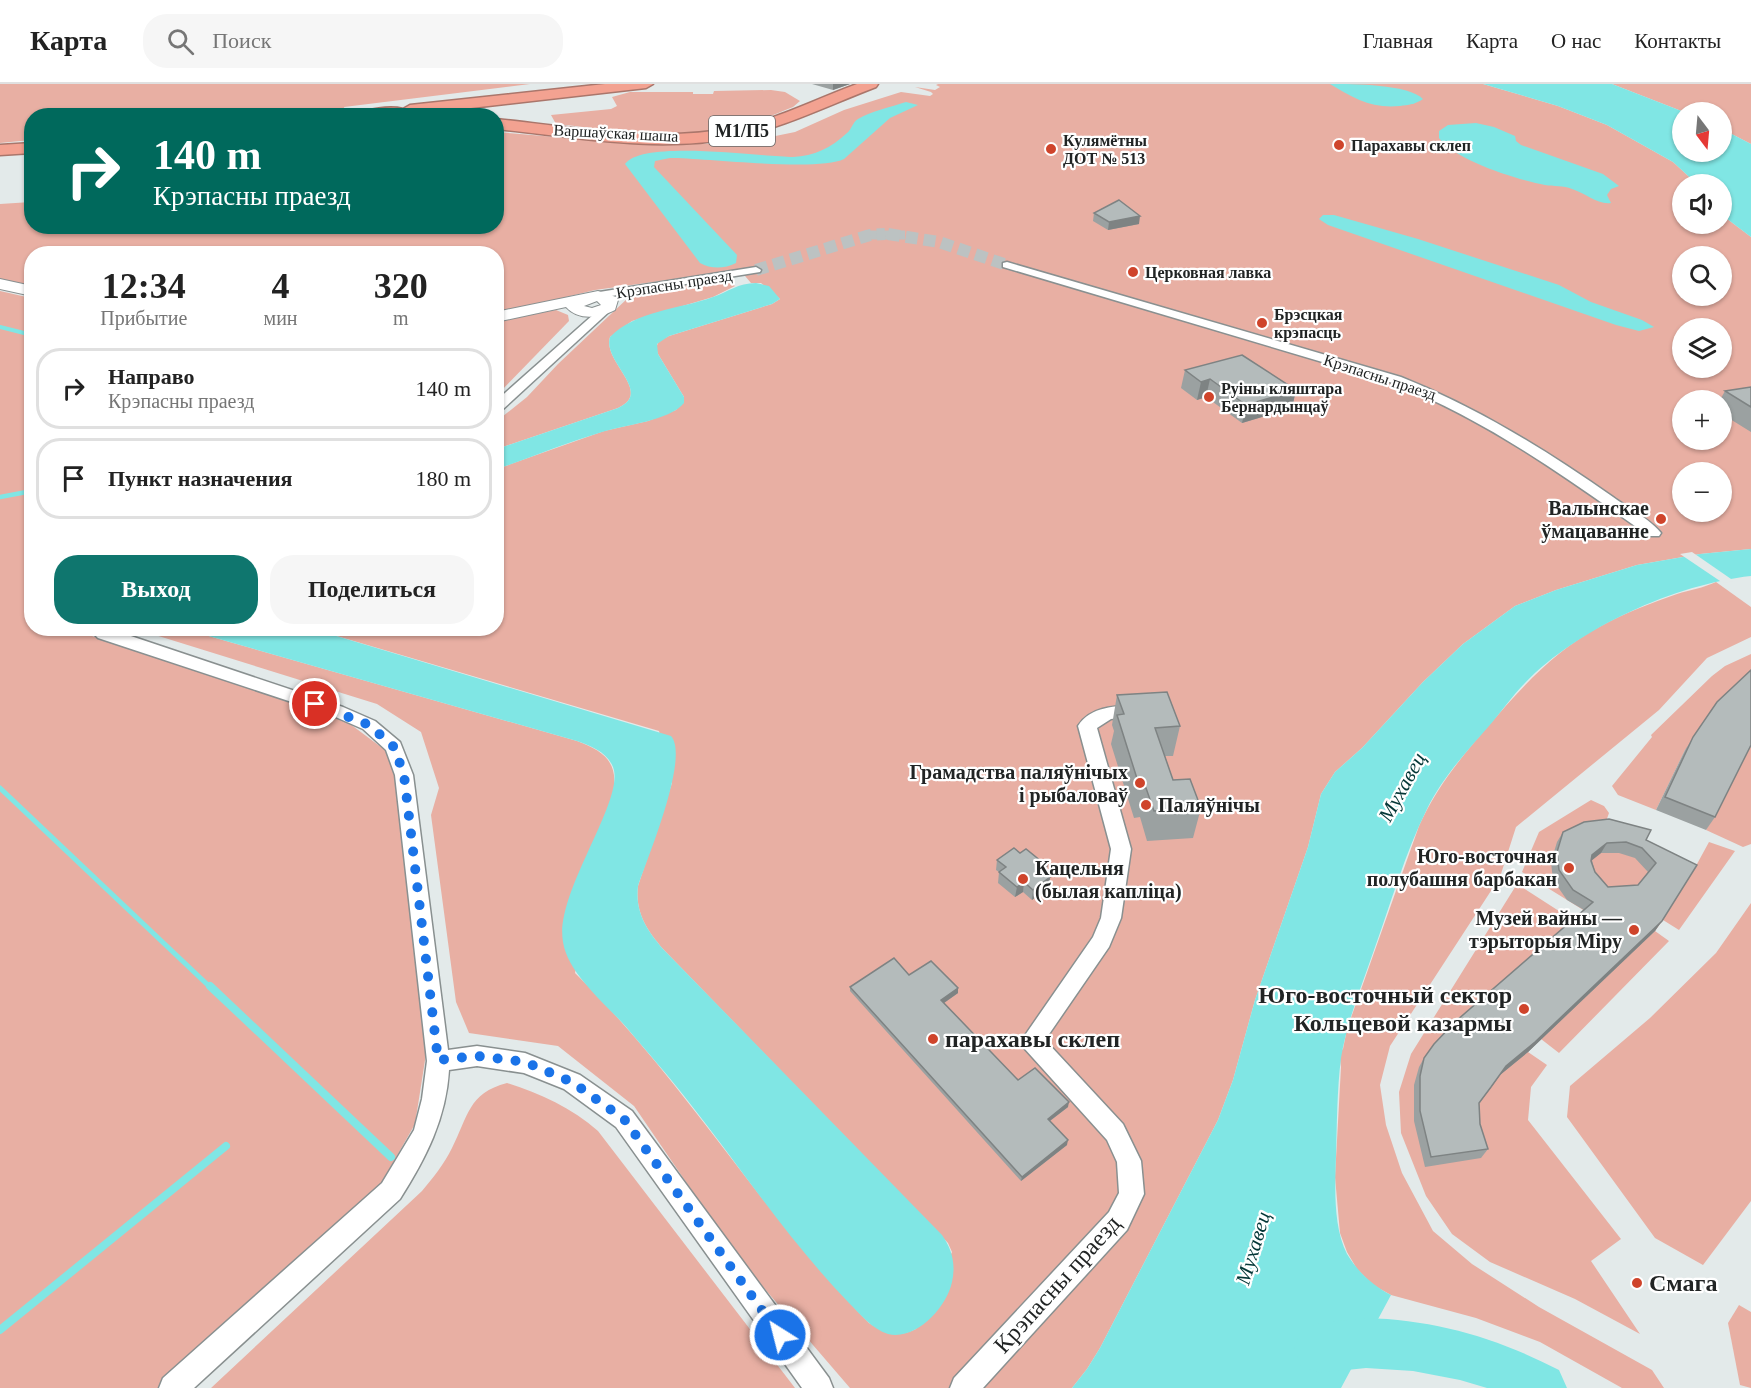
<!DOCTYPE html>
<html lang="ru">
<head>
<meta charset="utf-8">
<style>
	body { margin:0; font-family:Georgia,serif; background:#f6f6f6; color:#222; height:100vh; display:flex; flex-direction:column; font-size:22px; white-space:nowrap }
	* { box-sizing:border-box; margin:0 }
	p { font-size:20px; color:#767676 }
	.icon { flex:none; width:33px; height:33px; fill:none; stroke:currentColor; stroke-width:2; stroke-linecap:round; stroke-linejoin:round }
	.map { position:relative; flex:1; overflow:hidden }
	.side { position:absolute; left:24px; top:162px; width:480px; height:390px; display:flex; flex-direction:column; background:#fff; border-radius:24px; box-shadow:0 2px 4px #0004 }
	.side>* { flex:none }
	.banner { position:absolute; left:24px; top:24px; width:480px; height:126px; border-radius:24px; box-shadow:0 2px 4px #0004; background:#00695c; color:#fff; overflow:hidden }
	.needle { width:39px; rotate:164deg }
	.buttons { position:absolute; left:1672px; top:18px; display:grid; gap:12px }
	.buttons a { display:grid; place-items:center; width:60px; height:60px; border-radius:50%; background:#fff; box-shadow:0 2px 4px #0004; font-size:30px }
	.pin { position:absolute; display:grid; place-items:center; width:51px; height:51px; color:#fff; margin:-26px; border:3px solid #fff; border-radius:50%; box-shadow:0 2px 6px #0007 }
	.me { position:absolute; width:66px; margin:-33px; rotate:324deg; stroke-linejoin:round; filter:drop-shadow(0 0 4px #0008) }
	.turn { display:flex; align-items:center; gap:21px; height:126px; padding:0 30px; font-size:27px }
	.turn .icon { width:78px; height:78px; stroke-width:2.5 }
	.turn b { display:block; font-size:42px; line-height:51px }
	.eta { display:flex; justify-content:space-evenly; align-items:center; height:102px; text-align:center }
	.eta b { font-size:36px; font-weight:800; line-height:42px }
	.cta { display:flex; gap:12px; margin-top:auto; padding:12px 30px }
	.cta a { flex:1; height:69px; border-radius:24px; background:#0f766e; color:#fff; font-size:24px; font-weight:800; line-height:69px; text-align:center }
	.cta a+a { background:#f6f6f6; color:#222 }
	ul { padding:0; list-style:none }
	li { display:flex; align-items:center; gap:18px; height:81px; margin:0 12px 9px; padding:0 18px; border:3px solid #e0e0e0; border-radius:24px }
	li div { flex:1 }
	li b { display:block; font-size:22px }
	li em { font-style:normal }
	header { display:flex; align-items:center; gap:36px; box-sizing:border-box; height:84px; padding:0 30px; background:#fff; border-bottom:2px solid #e0e0e0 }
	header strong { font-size:28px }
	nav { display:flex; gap:33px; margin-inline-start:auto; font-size:21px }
	.search { width:420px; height:54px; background:#f6f6f6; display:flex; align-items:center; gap:15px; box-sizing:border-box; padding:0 21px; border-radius:24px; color:#767676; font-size:22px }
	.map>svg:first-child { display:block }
	.green { fill:#e8afa3; fill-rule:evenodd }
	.water { fill:#80e6e4 }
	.pier { fill:#e3eaea }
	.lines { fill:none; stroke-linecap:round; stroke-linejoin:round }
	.stream-far3 { stroke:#80e6e4; stroke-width:4 }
	.stream-far2 { stroke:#80e6e4; stroke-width:4.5 }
	.stream-far1 { stroke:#80e6e4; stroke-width:5 }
	.stream { stroke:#80e6e4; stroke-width:8 }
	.river { fill:#80e6e4; fill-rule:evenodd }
	.street-tunnel-far1 { stroke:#bcc2c2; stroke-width:9; stroke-dasharray:9 4.5; stroke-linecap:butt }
	.street-tunnel { stroke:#bcc2c2; stroke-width:12; stroke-dasharray:12 6; stroke-linecap:butt }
	.street-casing { stroke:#899090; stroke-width:3 }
	.secondary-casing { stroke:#899090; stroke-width:2 }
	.highway-casing { stroke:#aa766b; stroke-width:3 }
	.street { fill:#fff; fill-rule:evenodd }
	.secondary { fill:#fff; fill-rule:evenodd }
	.highway { fill:#f3a291; fill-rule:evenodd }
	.wall { fill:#9ba1a1; fill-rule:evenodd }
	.shaded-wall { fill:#7e8383 }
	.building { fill:#b4bbbb; stroke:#7e8383; stroke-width:1.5; fill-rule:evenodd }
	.route { stroke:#1a73e8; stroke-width:10; stroke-dasharray:0 18 }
	.poi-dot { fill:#cf442b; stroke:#fff; stroke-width:2 }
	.labels { text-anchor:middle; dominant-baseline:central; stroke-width:4.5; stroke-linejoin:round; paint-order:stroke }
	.far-street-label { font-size:16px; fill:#212424; stroke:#fff }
	.far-poi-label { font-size:16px; font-weight:bold; fill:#212424; stroke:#fff; text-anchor:start }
	.shield { fill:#fff; stroke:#646666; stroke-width:1.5 }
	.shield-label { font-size:18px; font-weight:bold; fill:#212424 }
	.poi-label { font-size:20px; font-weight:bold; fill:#212424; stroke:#fff; text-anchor:end }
	.water-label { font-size:21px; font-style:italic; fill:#043737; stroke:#fff }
	.near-poi-label { font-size:24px; font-weight:bold; fill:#212424; stroke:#fff; text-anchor:start }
	.near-street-label { font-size:24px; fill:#212424; stroke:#fff }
</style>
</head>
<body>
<header>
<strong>Карта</strong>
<div class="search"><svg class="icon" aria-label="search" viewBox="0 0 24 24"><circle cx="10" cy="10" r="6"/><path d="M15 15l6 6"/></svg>Поиск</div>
<nav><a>Главная</a><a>Карта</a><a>О нас</a><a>Контакты</a></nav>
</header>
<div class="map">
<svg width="1751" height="1304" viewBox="0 0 1751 1304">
	<rect width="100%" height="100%" fill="#e3eaea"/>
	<g class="green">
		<path d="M0,0H530L344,23L346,30L336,31L32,32L31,56L0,59Z"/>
		<path d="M938,0H1483L1558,22L1607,41L1673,78L1697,100H1683V140H1722V131L1751,153V465L1700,470L1637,481L1556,506L1515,522L1463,560L1423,598L1362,664L1335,688L1321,710L1308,763L1255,916L1233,996L1218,1036L1100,1264L1087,1285L1072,1304H850L738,1174L634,1022L558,962L469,949L456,918L431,731L439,704L421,648L377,620L136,545H184L577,657C601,666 617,676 614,703L575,889C684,996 762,1130 869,1239C884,1249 899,1254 916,1245L952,1168L948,1159L663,865C646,845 635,828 638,802L672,699L659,647L313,545L496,544L497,385L604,347L648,337L676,326L684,313L658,270C654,259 660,256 669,252L772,220L780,215L761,199H751L740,186L595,206L497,230L496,170H32L31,202L0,195V120L31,118L32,142H496L497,48L626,59L737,60L795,48L844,26L901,8L930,12L933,10L931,8L915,3L935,6L940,3L936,1ZM1683,172H1722V212H1683ZM1683,244H1722V284H1683ZM1683,316H1722V356H1683ZM1683,388H1722V428H1683Z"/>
		<path d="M1612,0H1751V60L1722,45V28H1684Z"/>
		<path d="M771,6L785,8L800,17L793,23C772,31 750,42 727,46C671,55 611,46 556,40L551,31L611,25L617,22L612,13L630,8H693V10H713L714,7Z"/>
		<path d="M719,197H728L735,202L713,213L632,237L610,253C602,278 654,308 618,324L497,365V337L527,313L558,280L629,213L650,207Z"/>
		<path d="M0,207L31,214L32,544L86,545L89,551L346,637L385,666L401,702L426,970L415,1040L378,1105L158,1304H0Z"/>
		<path d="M556,226L568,231L569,237L497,311V237Z"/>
		<path d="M1716,498L1751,523V553L1707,574L1659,626L1516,743L1500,793L1390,962L1380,1001L1386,1041L1402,1089L1433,1147L1472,1180L1539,1223L1652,1286L1664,1304H1622L1540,1258L1476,1234L1391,1211L1373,1201L1357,1185L1347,1168L1340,1149L1335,1093L1341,983L1339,968L1343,965L1347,945L1419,742C1436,704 1462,672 1489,641C1522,603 1555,566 1601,542C1625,529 1651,519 1677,510C1690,506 1703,504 1716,498Z"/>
		<path d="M1751,570V592L1685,666L1656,726L1618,711L1612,702L1652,653L1651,651L1712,592L1725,582Z"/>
		<path d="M1751,657V760L1743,763L1706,746Z"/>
		<path d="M1591,716L1604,722L1609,729L1603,746L1691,791L1709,758L1735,767L1679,846L1663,836L1655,847L1669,857L1559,969L1541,955L1528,968L1547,981L1531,1003L1528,1036L1621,1155L1591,1177L1640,1250L1575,1215L1490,1178L1452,1150L1426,1112L1401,1049L1399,1008L1411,970L1517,800L1576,838L1588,829L1522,788L1539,748Z"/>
		<path d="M1751,819V1117L1703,1181L1655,1154L1567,1033L1570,1002L1650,934L1716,869Z"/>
		<path d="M507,999C539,1009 572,1024 598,1047L795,1304H211L422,1107C433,1094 444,1080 452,1064C468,1033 468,1009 507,999Z"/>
		<path d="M1739,1221L1751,1228V1304L1740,1301L1728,1239Z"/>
	</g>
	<g class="water">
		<path d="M1330,0C1354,0 1407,0 1423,15C1416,20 1408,21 1400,22C1372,25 1353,14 1330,0Z"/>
		<path d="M1483,0H1612L1684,28L1683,68H1722V45L1751,60V153L1722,131V100H1697L1673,78L1607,41L1558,22Z"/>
		<path d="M906,18L918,21L890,34L844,75C818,88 706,74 670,74L655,77L654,83L737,171L736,179C724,185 711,185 700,179L625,80C643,55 761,73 793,73C814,72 831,64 847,49C852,45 852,39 858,35C871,27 891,23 906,18Z"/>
		<path d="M1476,39L1494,43L1515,52L1516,57L1521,61L1603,90L1619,102L1611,105L1607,111L1611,119C1598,121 1585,109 1572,105C1563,101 1554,103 1545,101C1518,96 1454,76 1439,54V47L1448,41Z"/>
		<path d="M1323,131H1334L1418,155L1559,201L1591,218L1642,236L1654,243L1639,247L1616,241L1328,141L1319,135Z"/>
		<path d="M756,199L769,202L780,215L772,220L669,252L657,260L658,270L684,313V319C669,337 624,341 602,348C566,359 532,373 497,385V365L618,324C654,308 602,278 610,253C635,227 680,225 713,213C728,208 738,199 756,199Z"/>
		<path d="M1751,465V492C1676,500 1578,544 1525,599C1512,612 1501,628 1489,642C1467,667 1442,694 1427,725C1405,769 1391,819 1374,866C1362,901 1347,937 1341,974C1337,1006 1337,1040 1336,1072C1335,1103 1333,1142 1347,1170C1358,1188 1372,1201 1391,1211L1341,1304H1072L1087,1285L1100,1264L1218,1036L1233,996L1255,916L1308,763L1321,710L1335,688L1362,664L1423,598L1463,560L1515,522L1556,506L1637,481L1700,470Z"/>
		<path d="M184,545H313L671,652C690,673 647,775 638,802C635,828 646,845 663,865L942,1151C952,1165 956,1180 952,1198C947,1223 916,1257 888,1250C872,1245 860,1230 849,1219C789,1157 741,1084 688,1017C669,992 647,968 627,944C606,920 568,890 563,858C554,809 626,716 613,683C607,668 591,662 577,657Z"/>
	</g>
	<path class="pier" d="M1692,468L1734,497L1723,499L1680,470Z"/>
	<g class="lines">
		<path class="stream-far3" d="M0,243L32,251"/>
		<path class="stream-far2" d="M0,413L32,407"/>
		<path class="stream-far1" d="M0,704L211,904"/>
		<g class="stream">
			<path d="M210,902L391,1073"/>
			<path d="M0,1246L226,1062"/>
		</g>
		<path class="river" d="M1366,1234C1436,1236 1497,1254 1559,1286L1567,1304H1487L1460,1296L1413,1287L1366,1284L1319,1289L1301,1282L1294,1264L1301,1246L1319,1239Z"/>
		<path class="street-tunnel-far1" d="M869,151H906"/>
		<g class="street-tunnel">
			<path d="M888,150L939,158L1007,181"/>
			<path d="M756,186L870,151L885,150"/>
		</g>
		<g class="street-casing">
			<g id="street">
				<path d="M1007,178L1401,293C1478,324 1546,366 1613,413C1628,424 1650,435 1661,449L1659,452H1649C1567,394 1487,336 1393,299L1003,183V179Z"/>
				<path d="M756,183L761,186L760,188L593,215L587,212L593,209Z"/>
				<path d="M607,221L611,222V226L501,327L496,328V317L603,222Z"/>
				<path d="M88,544H107L343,623L375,637L400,658L413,691L448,966L477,962L525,969L580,991L632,1027L829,1294L833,1304H802L616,1043L564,1005L524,989L477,982L449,986C446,1035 426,1074 400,1115L194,1304H159L163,1294L382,1099L414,1046L422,1015L427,977L395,691L386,666L363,645L331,631L98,554Z"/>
				<path d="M1137,621L1143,623L1146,627L1143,631L1111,635L1097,644L1131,765L1121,834L1109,863L1045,956L1123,1040L1141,1077L1144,1110L1127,1146L983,1304H950L954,1294L1109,1128L1119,1109L1117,1078L1107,1056L1024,964L1021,957L1093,853L1101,834L1111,765L1078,642C1090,622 1117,622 1137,621Z"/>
			</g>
		</g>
		<g class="secondary-casing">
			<g id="secondary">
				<path d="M0,195L32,202V212L0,205Z"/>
				<path d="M598,207L616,213L618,216L615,226C599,234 579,237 566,223L496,238V228ZM597,217L601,221L592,224L584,222Z"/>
			</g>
		</g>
		<g class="highway-casing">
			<g id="highway">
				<path d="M605,0H653L646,4L410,31L404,29L402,32H356C365,24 392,22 403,25L410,21Z"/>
				<path d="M857,0H878L876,3C829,21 783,44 734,54C656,69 574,53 496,45V35C574,43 655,59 733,44C776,36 816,15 857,0Z"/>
				<path d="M32,59V69L0,71V61Z"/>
			</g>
		</g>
		<use href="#street" class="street"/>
		<use href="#secondary" class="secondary"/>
		<use href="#highway" class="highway"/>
	</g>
	<g class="wall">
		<path d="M812,0H850L833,6Z"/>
		<path d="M1094,129L1139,140L1108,146L1093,137Z"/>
		<path d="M1185,286L1296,306L1292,324L1242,339L1206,313L1197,316L1181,304Z"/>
		<path d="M1751,303V348L1722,330V316H1720L1725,307Z"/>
		<path d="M1117,611L1180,642L1173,672H1165L1173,696L1201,724L1193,754L1147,757L1140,733L1134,734L1111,660L1114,647L1112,641Z"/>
		<path d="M1717,618L1715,733L1706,746L1656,726L1685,666Z"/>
		<path d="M1563,748L1646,756L1697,781L1655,847L1528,968L1500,991L1484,1012L1479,1019L1480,1040L1488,1065L1481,1074L1425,1083L1414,1037V1001L1419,983L1424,974L1584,826L1567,816L1553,796L1551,778L1557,758ZM1601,769H1619L1635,774L1648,788L1638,801L1608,803L1595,788L1592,776Z"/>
		<path d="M1020,769L1047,782L1046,790L1050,793L1049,804L1032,816L1023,808L1015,813L998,799L999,788L996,786L997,776Z"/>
		<path d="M909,891L958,909L944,919L1018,996L1068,1023L1050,1037L1067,1061L1021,1097L850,907V903Z"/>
	</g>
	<g class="shaded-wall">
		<path d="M833,0H850L833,6Z"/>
		<path d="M1140,132L1139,140L1108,146L1109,138Z"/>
		<path d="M1210,295L1206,313L1197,316L1201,298Z"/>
		<path d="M1296,306L1292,324L1242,339L1246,321Z"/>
		<path d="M1607,759L1601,769L1586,781L1592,771Z"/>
		<path d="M1047,782L1046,792L1042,786Z"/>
		<path d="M1050,793L1049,804L1032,816L1033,806Z"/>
		<path d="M1024,798L1023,808L1015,813L1017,803Z"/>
		<path d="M1662,837L1655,847L1528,968L1500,991L1473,1028L1506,982Z"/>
		<path d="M958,904V909L941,921V916Z"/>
		<path d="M1069,1018L1068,1023L1047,1039L1048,1035Z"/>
		<path d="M1068,1056L1067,1061L1021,1097L1022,1093Z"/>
	</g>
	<g class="building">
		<path d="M1119,116L1140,132L1109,138L1094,129Z"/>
		<path d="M1242,271L1296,306L1246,321L1210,295L1201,298L1185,286Z"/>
		<path d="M1751,303V323L1725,307Z"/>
		<path d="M1751,586V661L1715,733L1665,713L1693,653L1717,618Z"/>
		<path d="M1167,608L1180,642L1155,644L1173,696L1190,695L1201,724L1154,727L1146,704H1140L1117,631L1124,630L1117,611Z"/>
		<path d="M1609,735L1651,746L1646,756L1697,781L1662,837L1535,958L1506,982L1491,1003L1479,1019L1480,1040L1488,1065L1431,1073L1420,1027V992L1424,974L1434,960L1456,937L1593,818L1573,806L1559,786L1557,768L1563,748L1584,738ZM1626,758L1642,764L1656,779L1638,801L1608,803L1595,788L1591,777L1592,771L1607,759Z"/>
		<path d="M1014,764L1020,769L1026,765L1047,782L1042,786L1050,793L1033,806L1024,798L1017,803L999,788L1006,783L997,776Z"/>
		<path d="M894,874L909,891L931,877L958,904L941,916L1018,996L1035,984L1069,1018L1048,1035L1068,1056L1022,1093L850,903Z"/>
	</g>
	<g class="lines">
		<path class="route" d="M315,620L369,641L394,663L404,691L438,976L477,972L525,978L572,998L624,1035L780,1251"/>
	</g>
	<g class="poi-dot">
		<circle cx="1339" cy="61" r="6"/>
		<circle cx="1051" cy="65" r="6"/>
		<circle cx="1133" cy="188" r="6"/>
		<circle cx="1262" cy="239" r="6"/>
		<circle cx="1209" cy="313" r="6"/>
		<circle cx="1661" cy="435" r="6"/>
		<circle cx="1140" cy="699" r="6"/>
		<circle cx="1146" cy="721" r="6"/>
		<circle cx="1569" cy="784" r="6"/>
		<circle cx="1023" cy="795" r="6"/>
		<circle cx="1634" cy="846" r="6"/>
		<circle cx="1524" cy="925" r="6"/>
		<circle cx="933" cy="955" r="6"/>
		<circle cx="1637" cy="1199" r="6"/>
	</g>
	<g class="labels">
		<g class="far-street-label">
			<text transform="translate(616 49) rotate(3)">Варшаўская шаша</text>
			<text transform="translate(674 200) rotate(-9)">Крэпасны праезд</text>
			<text transform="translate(1380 293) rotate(18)">Крэпасны праезд</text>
		</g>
		<g class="far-poi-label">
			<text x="1063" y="56">Кулямётны<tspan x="1063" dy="18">ДОТ № 513</tspan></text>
			<text x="1351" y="61">Парахавы склеп</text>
			<text x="1145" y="188">Церковная лавка</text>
			<text x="1274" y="230">Брэсцкая<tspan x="1274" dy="18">крэпасць</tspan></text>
			<text x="1221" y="304">Руіны кляштара<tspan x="1221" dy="18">Бернардынцаў</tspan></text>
		</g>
		<rect class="shield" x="709" y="32" width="66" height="30" rx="4.5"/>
		<g class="shield-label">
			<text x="742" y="47">М1/П5</text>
		</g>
		<g class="poi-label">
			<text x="1649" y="424">Валынскае<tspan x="1649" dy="23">ўмацаванне</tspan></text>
			<text x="1128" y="688">Грамадства паляўнічых<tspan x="1128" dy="23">і рыбаловаў</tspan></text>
			<text x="1158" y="721" text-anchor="start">Паляўнічы</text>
			<text x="1557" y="772">Юго-восточная<tspan x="1557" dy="23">полубашня барбакан</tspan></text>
			<text x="1035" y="784" text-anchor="start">Кацельня<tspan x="1035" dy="23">(былая капліца)</tspan></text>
			<text x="1622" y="834">Музей вайны —<tspan x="1622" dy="23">тэрыторыя Міру</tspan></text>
		</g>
		<g class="water-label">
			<text transform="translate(1402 703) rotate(-61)">Мухавец</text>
			<text transform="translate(1253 1164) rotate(-73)">Мухавец</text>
		</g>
		<g class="near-poi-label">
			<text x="1512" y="911" text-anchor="end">Юго-восточный сектор<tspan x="1512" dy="28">Кольцевой казармы</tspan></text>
			<text x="945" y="955">парахавы склеп</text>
			<text x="1649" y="1199">Смага</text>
		</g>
		<g class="near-street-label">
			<text transform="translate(1057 1200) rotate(-48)">Крэпасны праезд</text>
		</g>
	</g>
</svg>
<div class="buttons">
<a><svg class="needle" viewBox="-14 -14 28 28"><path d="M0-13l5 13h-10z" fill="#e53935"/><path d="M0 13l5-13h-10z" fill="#767676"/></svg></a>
<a><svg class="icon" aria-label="sound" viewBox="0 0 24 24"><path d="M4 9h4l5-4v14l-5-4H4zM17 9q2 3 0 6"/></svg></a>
<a><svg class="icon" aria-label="search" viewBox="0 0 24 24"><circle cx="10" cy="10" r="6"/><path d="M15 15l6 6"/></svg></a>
<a><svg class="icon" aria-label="layers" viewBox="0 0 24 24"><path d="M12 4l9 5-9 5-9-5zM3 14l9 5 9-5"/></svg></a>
<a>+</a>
<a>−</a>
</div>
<div class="pin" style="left:315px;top:620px;background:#d93025"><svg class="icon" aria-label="arrive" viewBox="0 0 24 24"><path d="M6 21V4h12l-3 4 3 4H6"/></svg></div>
<svg class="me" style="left:780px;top:1251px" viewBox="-20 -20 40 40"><circle r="17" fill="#1a73e8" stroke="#fff" stroke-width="3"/><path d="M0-11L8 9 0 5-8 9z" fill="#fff"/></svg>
<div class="banner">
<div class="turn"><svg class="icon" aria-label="right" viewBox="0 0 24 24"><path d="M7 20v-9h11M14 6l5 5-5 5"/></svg><div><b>140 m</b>Крэпасны праезд</div></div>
</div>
<section class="side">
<div class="eta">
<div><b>12:34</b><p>Прибытие</p></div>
<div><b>4</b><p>мин</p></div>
<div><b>320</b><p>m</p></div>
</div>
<ul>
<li><svg class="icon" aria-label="right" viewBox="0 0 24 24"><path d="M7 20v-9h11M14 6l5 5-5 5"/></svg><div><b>Направо</b><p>Крэпасны праезд</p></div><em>140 m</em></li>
<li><svg class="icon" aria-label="arrive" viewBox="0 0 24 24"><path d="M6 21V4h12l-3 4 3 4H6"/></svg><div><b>Пункт назначения</b></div><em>180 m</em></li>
</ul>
<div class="cta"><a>Выход</a><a>Поделиться</a></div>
</section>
</div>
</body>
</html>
